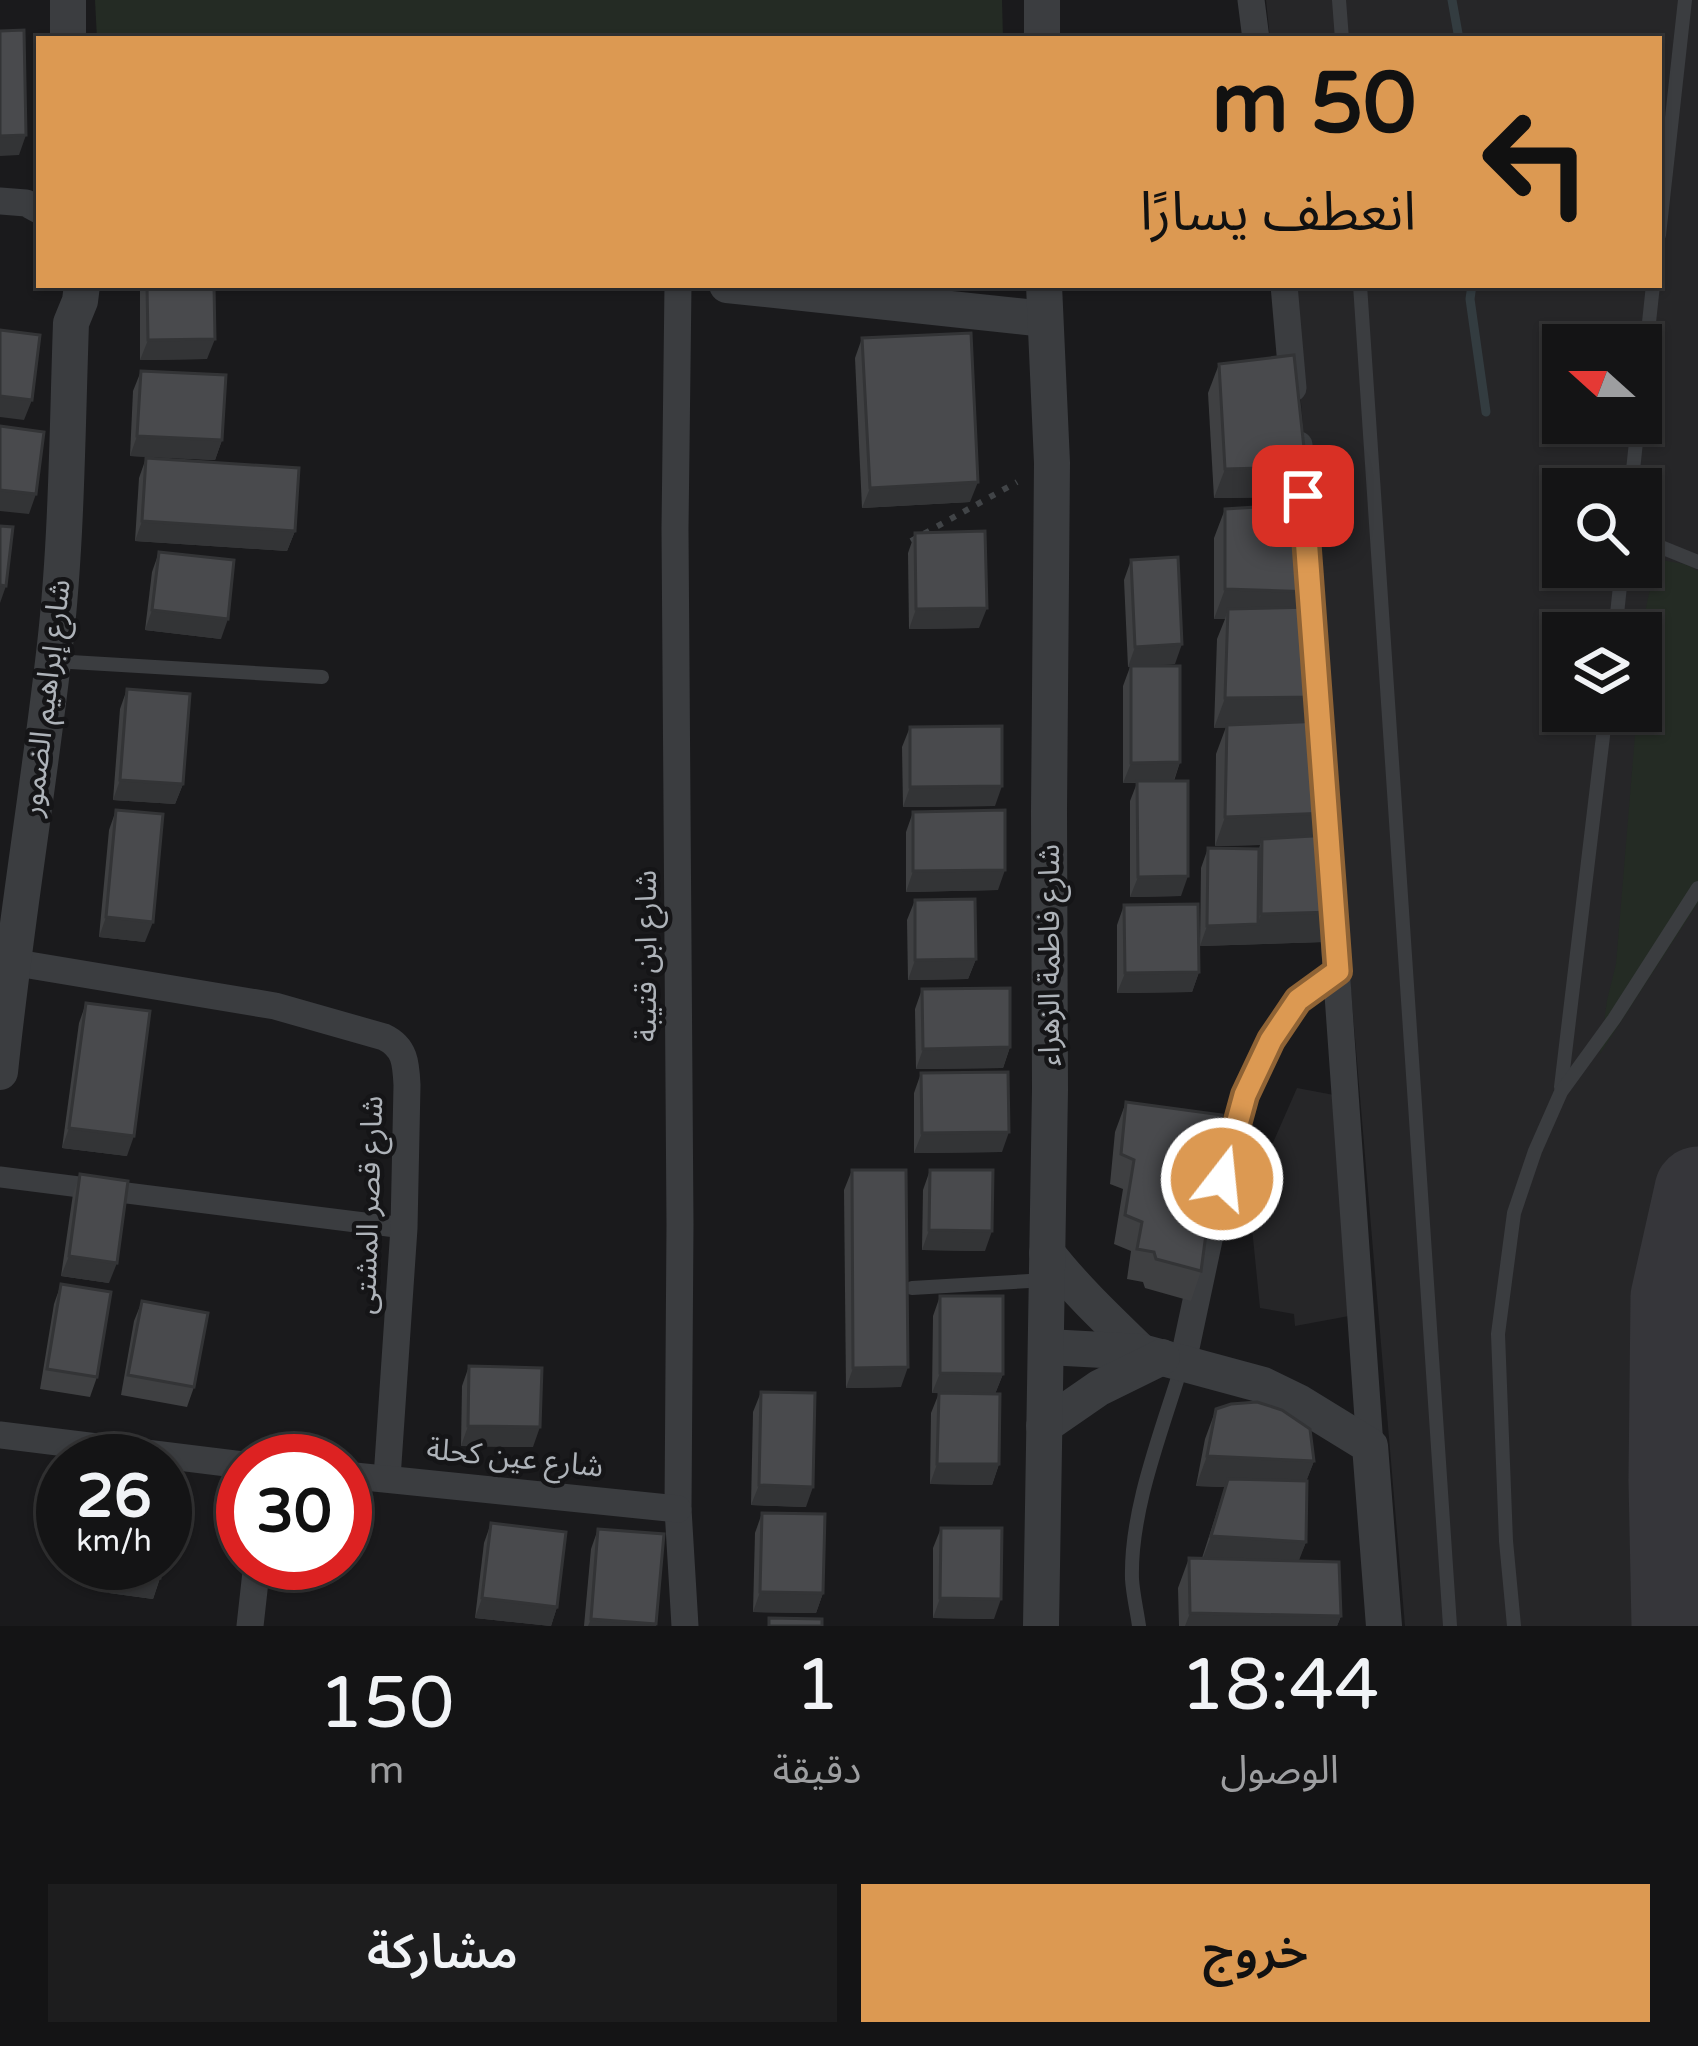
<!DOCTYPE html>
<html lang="ar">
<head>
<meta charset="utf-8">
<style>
	body { margin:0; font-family:"Varela Round","Noto Sans Arabic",sans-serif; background:#1d1d1e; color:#f1f3f6; direction:rtl; height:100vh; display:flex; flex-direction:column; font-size:45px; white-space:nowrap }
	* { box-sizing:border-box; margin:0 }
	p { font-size:39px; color:#9d9ea0 }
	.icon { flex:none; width:66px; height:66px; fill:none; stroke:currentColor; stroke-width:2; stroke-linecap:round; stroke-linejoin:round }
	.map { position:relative; height:1626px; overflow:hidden; direction:ltr }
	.drawer { display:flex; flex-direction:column; background:#141415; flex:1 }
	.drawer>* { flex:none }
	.guide { position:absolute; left:36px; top:36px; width:1626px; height:252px; border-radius:0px; box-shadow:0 3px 9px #0004,0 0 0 3px #333334; direction:rtl; background:#dc9952; color:#111; overflow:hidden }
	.needle { width:78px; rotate:291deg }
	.controls { position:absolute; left:1542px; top:324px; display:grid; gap:24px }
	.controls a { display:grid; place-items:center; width:120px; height:120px; border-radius:0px; background:#141415; box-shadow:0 3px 9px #0004,0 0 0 3px #333334; font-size:60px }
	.speed { position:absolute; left:36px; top:1434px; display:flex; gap:24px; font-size:60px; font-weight:700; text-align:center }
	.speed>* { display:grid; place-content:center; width:156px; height:156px; border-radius:50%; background:#141415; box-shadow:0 3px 9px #0004,0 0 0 3px #333334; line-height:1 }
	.speed small { font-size:30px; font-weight:400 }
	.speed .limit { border:18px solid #d22; background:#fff; color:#111 }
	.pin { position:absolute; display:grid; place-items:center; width:102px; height:102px; color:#fff; margin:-51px; border-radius:24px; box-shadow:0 6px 18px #0006 }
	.me { position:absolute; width:132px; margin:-66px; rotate:16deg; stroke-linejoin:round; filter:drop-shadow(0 0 9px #0008) }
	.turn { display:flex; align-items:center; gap:42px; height:252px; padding:0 48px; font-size:54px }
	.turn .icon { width:156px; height:156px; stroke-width:2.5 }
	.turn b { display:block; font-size:84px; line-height:102px }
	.eta { display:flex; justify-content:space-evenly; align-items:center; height:204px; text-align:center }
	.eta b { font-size:72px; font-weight:600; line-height:84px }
	.action { display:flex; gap:24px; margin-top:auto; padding:24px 48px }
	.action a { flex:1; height:138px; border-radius:0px; background:#dc9952; color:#111; font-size:48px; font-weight:600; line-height:138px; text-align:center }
	.action a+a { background:#1d1d1e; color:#f1f3f6 }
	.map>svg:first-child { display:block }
	.built { fill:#262628; fill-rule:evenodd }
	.green { fill:#242b24 }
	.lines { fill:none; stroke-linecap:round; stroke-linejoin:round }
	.stream { stroke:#333c40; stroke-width:9 }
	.taxiway { stroke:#36363a; stroke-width:87 }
	.path { stroke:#414447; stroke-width:6; stroke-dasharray:6 9; stroke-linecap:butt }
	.service { stroke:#3b3d40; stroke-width:14 }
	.pedestrian { stroke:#3b3d40; stroke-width:21 }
	.minor { stroke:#3b3d40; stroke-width:27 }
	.tertiary { stroke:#3b3d40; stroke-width:36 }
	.wall { fill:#3f4042 }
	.shaded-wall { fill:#333436 }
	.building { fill:#494a4d; stroke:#333436; stroke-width:3 }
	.route-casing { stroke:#8f6335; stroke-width:30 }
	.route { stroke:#dc9952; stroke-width:21 }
	.labels { text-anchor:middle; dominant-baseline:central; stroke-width:9; stroke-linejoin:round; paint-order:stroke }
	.street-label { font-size:30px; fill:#aeb3b9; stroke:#151517 }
</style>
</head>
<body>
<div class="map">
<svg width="1698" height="1626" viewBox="0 0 1698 1626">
	<rect width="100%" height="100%" fill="#1a1a1c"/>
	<g class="built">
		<path d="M1266,0H1698V1626H1405L1291,285H1659V39H1270ZM1563,345H1641V423H1563ZM1563,489H1641V567H1563ZM1563,633H1641V711H1563Z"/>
		<path d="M1297,1088L1334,1095L1349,1316L1295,1326L1294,1314L1260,1308L1252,1228L1260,1204L1261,1190L1271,1186L1268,1154Z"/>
	</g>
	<g class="green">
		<path d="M95,0H1002L1003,39H97Z"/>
		<path d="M1661,560L1685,564L1698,571V903L1600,1054L1607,1000L1616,964L1637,711H1641C1641,661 1639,605 1661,560Z"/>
	</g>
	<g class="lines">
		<g class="stream">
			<path d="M1452,0L1459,39"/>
			<path d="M1472,285L1470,299L1486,412"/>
		</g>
		<path class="taxiway" d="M1675,1626L1672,1480L1674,1297L1698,1190"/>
		<path class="path" d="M911,541L1017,482"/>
		<g class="service">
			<path d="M1339,0L1342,39"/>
			<path d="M1659,235L1685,0"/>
			<path d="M1360,285L1450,1626"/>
			<path d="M1641,397L1653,285"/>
			<path d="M1631,489L1638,423"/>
			<path d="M1641,539L1698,562"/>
			<path d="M1615,633L1622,567"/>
			<path d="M54,661L322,677"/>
			<path d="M1561,1087L1606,711"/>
			<path d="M912,1288L1047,1280"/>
			<path d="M1139,1626C1137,1611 1133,1595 1132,1579C1130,1511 1161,1433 1181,1368"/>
			<path d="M1514,1626L1506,1541L1498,1334L1514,1213L1535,1151L1561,1092L1614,1019L1698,888"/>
		</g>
		<path class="pedestrian" d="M0,1177L404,1228"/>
		<g class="minor">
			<path d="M1251,0L1256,39"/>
			<path d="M0,201L26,203L39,210"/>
			<path d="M678,285L675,529L680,1224L678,1509L685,1626"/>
			<path d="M1284,285L1293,388"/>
			<path d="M1299,445L1370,1446"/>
			<path d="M11,962L275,1006L384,1037C405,1047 406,1063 407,1085L404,1228L387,1478"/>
			<path d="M1183,1362L1222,1179L1245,1095L1271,1039L1298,1000L1338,971"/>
			<path d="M0,1435L243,1465"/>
			<path d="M345,1475L678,1509"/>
			<path d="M250,1626L257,1563"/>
		</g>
		<g class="tertiary">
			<path d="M68,39V0"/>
			<path d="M1042,39V0"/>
			<path d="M727,285L1045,319"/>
			<path d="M0,1072C14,935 37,799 53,662C67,550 67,436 71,323L80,301L82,285"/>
			<path d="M1047,1253C1075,1289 1108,1320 1141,1352"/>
			<path d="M1047,1347L1141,1352L1263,1385L1300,1403L1370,1446L1384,1626"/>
			<path d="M1044,1426L1099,1388L1162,1357"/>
			<path d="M1041,1626L1050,1090L1049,811L1052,463L1044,285"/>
		</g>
	</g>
	<g class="wall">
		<path d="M140,285H214L207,359L140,360Z"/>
		<path d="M862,338L970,502L862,508L855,358Z"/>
		<path d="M1219,364L1306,467L1295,497L1214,498L1208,393Z"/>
		<path d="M141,371L222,440L215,460L130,456L133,391Z"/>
		<path d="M146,458L295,531L287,551L135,541L139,478Z"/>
		<path d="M1225,509L1310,607L1323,942L1200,946L1201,868L1208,848L1259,849L1260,845L1215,846L1216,754L1226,727L1214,728L1217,639L1225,619H1214V538Z"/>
		<path d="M915,533L979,628L909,629L908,553Z"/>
		<path d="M159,552L221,639L145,630L152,572Z"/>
		<path d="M1131,560L1175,664L1139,666L1180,762L1174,781L1181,896L1130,897V801L1137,783H1123V686L1130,667H1128L1124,580Z"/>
		<path d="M127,689L183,784L175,804L113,800L120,709Z"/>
		<path d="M910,727L995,806L903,807L902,747Z"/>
		<path d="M116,810L145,942L99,937L109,830Z"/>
		<path d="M913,812L998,890L906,892V832Z"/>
		<path d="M915,900L976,959L968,979L908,980L907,920Z"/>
		<path d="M1124,905L1199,972L1192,992L1117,993V925Z"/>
		<path d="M922,989L1010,1047L1003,1068L916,1069L915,1009Z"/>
		<path d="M86,1003L127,1156L62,1148L79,1023Z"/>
		<path d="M921,1073L1002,1152L914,1153V1093Z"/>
		<path d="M1126,1102L1201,1271L1191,1301L1145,1288L1143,1282L1127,1279L1131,1251L1114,1244L1123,1189L1110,1184L1115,1132Z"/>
		<path d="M852,1170L901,1387L846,1388L844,1190Z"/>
		<path d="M930,1170L985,1251L922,1250L923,1190Z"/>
		<path d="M80,1174L109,1283L61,1276L73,1194Z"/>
		<path d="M61,1284L97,1377L90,1397L40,1389L54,1304Z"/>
		<path d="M940,1296L1003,1374L995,1394L999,1464L992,1485L930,1484L931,1413L939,1393H932L933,1316Z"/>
		<path d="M142,1301L194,1387L187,1407L121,1395L134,1321Z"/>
		<path d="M469,1366L533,1447L461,1446L462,1386Z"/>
		<path d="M761,1392L806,1507L751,1505L753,1412Z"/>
		<path d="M1216,1409L1314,1461L1306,1481V1542L1298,1561L1341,1616L1337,1626H1179L1178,1588L1189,1558H1202L1225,1487L1196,1486L1205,1439Z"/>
		<path d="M762,1513L823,1593L816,1613L753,1612L755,1533Z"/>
		<path d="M491,1523L557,1607L551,1626L475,1618L484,1543Z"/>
		<path d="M941,1528L994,1619L933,1618V1548Z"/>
		<path d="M598,1529L664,1534L656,1626H584L591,1549Z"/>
		<path d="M113,1563H162L160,1578L153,1599L109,1593Z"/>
	</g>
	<g class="shaded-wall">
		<path d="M26,135L19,155L0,156V136Z"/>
		<path d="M215,339L207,359L140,360L148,340Z"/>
		<path d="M0,396L32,400L24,420L0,417Z"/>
		<path d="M137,436L222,440L215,460L130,456Z"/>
		<path d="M1306,467L1295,497L1214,498L1225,469Z"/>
		<path d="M978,482L970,502L862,508L870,488Z"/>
		<path d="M0,490L36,494L29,514L0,511Z"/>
		<path d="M142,521L295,531L287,551L135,541Z"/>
		<path d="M0,585L6,586L0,603Z"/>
		<path d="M1225,589L1315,592L1304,621L1228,609L1225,619H1214Z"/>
		<path d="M987,608L979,628L909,629L916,609Z"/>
		<path d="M152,610L228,619L221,639L145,630Z"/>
		<path d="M1182,644L1175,664L1128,667L1135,647Z"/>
		<path d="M1322,697L1311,727L1214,728L1225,698Z"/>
		<path d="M1180,762L1173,782L1123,783L1131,763Z"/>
		<path d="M120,780L183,784L175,804L113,800Z"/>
		<path d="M1002,786L995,806L903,807L910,787Z"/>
		<path d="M1329,813L1318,842L1262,839L1260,845L1215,846L1225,817Z"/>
		<path d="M1005,870L998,890L906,892L913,871Z"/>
		<path d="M1188,876L1181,896L1130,897L1138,877Z"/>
		<path d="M1334,912L1323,942L1200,946L1207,926L1258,924L1261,914Z"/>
		<path d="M106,917L153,922L145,942L99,937Z"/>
		<path d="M976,959L968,979L908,980L915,960Z"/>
		<path d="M1199,972L1192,992L1117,993L1125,973Z"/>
		<path d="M1010,1047L1003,1068L916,1069L923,1049Z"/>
		<path d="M69,1128L134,1136L127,1156L62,1148Z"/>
		<path d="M1009,1132L1002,1152L914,1153L922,1133Z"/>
		<path d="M929,1230L992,1231L985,1251L922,1250Z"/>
		<path d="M69,1256L117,1263L109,1283L61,1276Z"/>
		<path d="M908,1367L901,1387L846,1388L853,1368Z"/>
		<path d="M940,1373L1003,1374L995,1394L932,1393Z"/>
		<path d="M468,1426L540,1427L533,1447L461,1446Z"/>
		<path d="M1207,1456L1314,1461L1303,1490L1196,1486Z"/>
		<path d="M937,1464H999L992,1485L930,1484Z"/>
		<path d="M759,1485L813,1487L806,1507L751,1505Z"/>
		<path d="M1211,1536L1306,1542L1295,1571L1200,1566Z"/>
		<path d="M116,1573L160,1578L153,1599L109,1593Z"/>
		<path d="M760,1592L823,1593L816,1613L753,1612Z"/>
		<path d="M482,1598L557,1607L551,1626L475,1618Z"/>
		<path d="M940,1598L1001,1599L994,1619L933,1618Z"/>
		<path d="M1190,1613L1341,1616L1337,1626H1185Z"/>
		<path d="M591,1619L656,1624V1626H588Z"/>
	</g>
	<g class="building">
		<path d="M24,30L26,135L0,136V31Z"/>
		<path d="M147,285H214L215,339L148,340Z"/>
		<path d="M0,330L40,335L32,400L0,396Z"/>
		<path d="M971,333L978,482L870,488L862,338Z"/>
		<path d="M1294,355L1306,467L1225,469L1219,364Z"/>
		<path d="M141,371L226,375L222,440L137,436Z"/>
		<path d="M0,426L44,432L36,494L0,490Z"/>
		<path d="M146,458L299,468L295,531L142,521Z"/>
		<path d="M1306,504L1315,592L1225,589V509Z"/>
		<path d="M0,526L13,527L6,586L0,585Z"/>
		<path d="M985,531L987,608L916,609L915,533Z"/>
		<path d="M159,552L234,560L228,619L152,610Z"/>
		<path d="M1178,557L1182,644L1135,647L1131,560Z"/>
		<path d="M1316,607L1322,697L1225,698L1228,609Z"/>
		<path d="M1131,666H1180V762L1131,763Z"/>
		<path d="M127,689L190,694L183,784L120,780Z"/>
		<path d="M1323,721L1329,813L1225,817L1227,725Z"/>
		<path d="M1002,726V786L910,787V727Z"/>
		<path d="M1137,781H1188V876L1138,877Z"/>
		<path d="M116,810L163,814L153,922L106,917Z"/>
		<path d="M1005,810V870L913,871V812Z"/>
		<path d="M1330,835L1334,912L1261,914L1262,839Z"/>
		<path d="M1208,848L1259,849L1258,924L1207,926Z"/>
		<path d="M975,899L976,959L915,960V900Z"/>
		<path d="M1198,904L1199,972L1125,973L1124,905Z"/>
		<path d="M1010,988V1047L923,1049L922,989Z"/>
		<path d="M86,1003L150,1011L134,1136L69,1128Z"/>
		<path d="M1008,1072L1009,1132L922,1133L921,1073Z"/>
		<path d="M1126,1102L1222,1115L1201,1271L1156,1259L1154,1252L1137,1249L1142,1222L1125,1215L1134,1160L1121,1154Z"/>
		<path d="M852,1170H906L908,1367L853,1368Z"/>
		<path d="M930,1170H993L992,1231L929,1230Z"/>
		<path d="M80,1174L128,1181L117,1263L69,1256Z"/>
		<path d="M61,1284L111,1292L97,1377L47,1369Z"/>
		<path d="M940,1296H1003V1374L940,1373Z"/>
		<path d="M142,1301L208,1313L194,1387L128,1375Z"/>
		<path d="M469,1366L542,1368L540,1427L468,1426Z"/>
		<path d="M761,1392L815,1393L813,1487L759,1485Z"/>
		<path d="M939,1393L1000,1394L999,1464H937Z"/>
		<path d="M1257,1402L1282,1410L1310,1429L1314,1461L1207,1456L1216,1409L1231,1404Z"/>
		<path d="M1228,1479L1307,1481L1306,1542L1211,1536Z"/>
		<path d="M165,1487H172L165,1540Z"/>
		<path d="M762,1513L825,1514L823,1593L760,1592Z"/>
		<path d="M491,1523L566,1532L557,1607L482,1598Z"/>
		<path d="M941,1528H1002L1001,1599L940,1598Z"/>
		<path d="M598,1529L664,1534L656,1624L591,1619Z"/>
		<path d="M1189,1558L1339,1562L1341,1616L1190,1613Z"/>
		<path d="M118,1563H162L160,1578L116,1573Z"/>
		<path d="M769,1618L822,1619V1626H769Z"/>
	</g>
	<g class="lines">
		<g class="route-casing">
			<path id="route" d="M1222,1179L1245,1095L1271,1040L1298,1000L1338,971L1303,496"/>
		</g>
		<use href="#route" class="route"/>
	</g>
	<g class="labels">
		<g class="street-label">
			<text transform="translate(46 698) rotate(-83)">شارع إبراهيم الضمور</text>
			<text transform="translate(1049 955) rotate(-90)">شارع فاطمة الزهراء</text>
			<text transform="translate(646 956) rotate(-90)">شارع ابن قتيبة</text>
			<text transform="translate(369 1205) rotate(-88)">شارع قصر المشتى</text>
			<text transform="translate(515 1458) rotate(6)">شارع عين كحلة</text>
		</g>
	</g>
</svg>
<div class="controls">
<a><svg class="needle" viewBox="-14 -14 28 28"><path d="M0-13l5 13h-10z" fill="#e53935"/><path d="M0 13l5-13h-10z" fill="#9d9ea0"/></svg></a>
<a><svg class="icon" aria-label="search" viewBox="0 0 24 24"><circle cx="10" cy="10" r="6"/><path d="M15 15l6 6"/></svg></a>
<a><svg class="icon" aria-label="layers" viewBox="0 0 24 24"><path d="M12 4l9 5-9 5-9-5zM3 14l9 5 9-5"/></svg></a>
</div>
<div class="speed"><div>26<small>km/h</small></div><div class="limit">30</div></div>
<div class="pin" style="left:1303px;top:496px;background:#d93025"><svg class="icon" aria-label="arrive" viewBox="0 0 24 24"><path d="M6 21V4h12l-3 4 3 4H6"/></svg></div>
<svg class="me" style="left:1222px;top:1179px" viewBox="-20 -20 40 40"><circle r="17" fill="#dc9952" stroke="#fff" stroke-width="3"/><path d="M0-11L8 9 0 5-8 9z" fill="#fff"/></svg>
<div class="guide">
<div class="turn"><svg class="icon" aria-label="left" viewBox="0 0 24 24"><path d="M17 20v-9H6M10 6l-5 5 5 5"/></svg><div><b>50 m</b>انعطف يسارًا</div></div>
</div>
</div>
<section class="drawer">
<div class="eta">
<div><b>18:44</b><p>الوصول</p></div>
<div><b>1</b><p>دقيقة</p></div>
<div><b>150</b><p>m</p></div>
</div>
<div class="action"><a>خروج</a><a>مشاركة</a></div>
</section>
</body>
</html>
